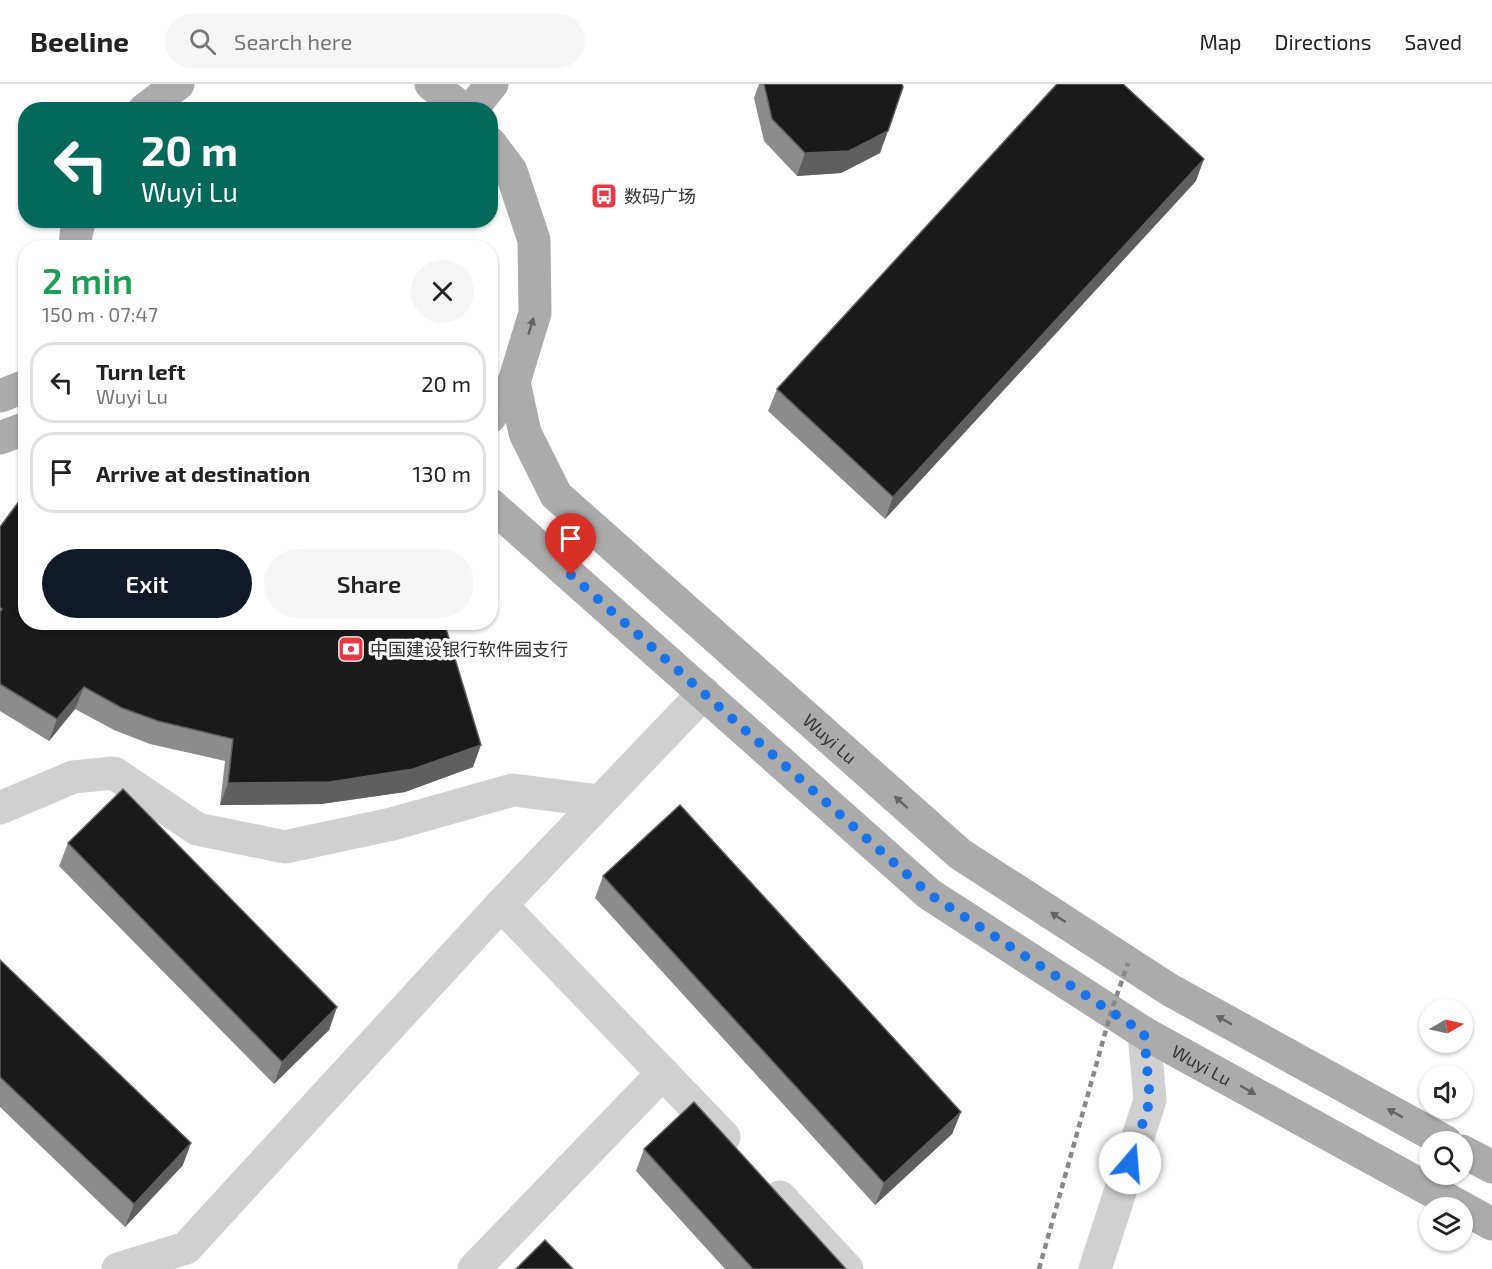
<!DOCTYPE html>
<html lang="en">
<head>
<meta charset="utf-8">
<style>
	body { margin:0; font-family:"Exo 2","Noto Sans SC",sans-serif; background:#f6f6f6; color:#222; height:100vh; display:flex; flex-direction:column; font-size:22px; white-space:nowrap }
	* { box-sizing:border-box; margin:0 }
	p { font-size:20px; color:#767676 }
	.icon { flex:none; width:33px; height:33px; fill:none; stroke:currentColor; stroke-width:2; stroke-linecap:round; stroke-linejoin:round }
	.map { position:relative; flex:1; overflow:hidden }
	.sheet { position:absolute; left:18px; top:156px; width:480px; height:390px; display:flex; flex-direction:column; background:#fff; border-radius:24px; box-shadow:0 2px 4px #0004 }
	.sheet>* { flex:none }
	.guide { position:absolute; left:18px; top:18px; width:480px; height:126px; border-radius:24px; box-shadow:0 2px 4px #0004; background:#00695c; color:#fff; overflow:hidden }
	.needle { width:39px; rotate:81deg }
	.fabs { position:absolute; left:1419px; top:915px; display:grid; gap:12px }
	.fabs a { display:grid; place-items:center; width:54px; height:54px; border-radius:50%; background:#fff; box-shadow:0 2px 4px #0004; font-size:30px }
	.pin { position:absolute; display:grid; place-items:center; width:51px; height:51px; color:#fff; margin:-62px -26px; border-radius:50% 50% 50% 0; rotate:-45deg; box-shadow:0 0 6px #0007 }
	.pin .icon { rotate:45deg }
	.me { position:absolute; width:66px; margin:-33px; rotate:18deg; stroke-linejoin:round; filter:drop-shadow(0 0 4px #0008) }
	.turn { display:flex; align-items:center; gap:21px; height:126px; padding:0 24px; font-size:27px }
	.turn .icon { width:78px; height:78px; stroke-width:2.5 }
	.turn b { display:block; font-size:42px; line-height:51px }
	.round { display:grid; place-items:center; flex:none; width:63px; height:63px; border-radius:32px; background:#f6f6f6 }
	.head { display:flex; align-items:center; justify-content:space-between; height:102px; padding:0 24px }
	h1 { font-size:36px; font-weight:600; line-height:45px; color:#1e9e55 }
	.button { display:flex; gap:12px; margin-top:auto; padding:12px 24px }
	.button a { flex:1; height:69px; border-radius:36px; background:#111827; color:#fff; font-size:24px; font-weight:600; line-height:69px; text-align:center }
	.button a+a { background:#f6f6f6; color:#222 }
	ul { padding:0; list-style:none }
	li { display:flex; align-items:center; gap:18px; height:81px; margin:0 12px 9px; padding:0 12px; border:3px solid #e0e0e0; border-radius:24px }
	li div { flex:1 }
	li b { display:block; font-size:22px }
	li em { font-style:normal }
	header { display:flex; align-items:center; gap:36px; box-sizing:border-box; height:84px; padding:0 30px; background:#fff; border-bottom:2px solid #e0e0e0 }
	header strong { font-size:28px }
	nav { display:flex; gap:33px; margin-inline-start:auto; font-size:21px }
	.search { width:420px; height:54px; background:#f6f6f6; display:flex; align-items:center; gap:15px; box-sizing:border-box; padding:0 21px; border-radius:33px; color:#767676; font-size:22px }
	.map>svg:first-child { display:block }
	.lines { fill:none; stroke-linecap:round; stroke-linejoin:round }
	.minor { stroke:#d0d0d0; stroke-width:33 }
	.major { stroke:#ababab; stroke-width:33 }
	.rail { stroke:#888; stroke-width:4.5; stroke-dasharray:6 4.5; stroke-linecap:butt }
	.wall { fill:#8c8c8c }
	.shaded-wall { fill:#5f5f5f }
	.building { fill:#1a1a1a; stroke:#5f5f5f; stroke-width:1.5 }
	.oneway { fill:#636363 }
	.route { stroke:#1a73e8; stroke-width:10; stroke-dasharray:0 18 }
	.labels { text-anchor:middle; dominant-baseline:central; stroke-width:6; stroke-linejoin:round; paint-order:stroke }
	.poi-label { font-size:18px; fill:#333; stroke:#fff; text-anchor:start }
	.street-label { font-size:18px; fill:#333; stroke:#fff }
</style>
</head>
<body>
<header>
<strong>Beeline</strong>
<div class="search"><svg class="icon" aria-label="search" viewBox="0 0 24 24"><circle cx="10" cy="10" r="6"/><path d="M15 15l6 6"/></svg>Search here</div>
<nav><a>Map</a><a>Directions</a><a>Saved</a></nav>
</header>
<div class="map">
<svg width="1492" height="1185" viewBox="0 0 1492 1185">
	<rect width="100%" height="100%" fill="#fff"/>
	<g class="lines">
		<g class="minor">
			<path d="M0,724L73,693L114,689L197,745L285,763L392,740L513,706L600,717"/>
			<path d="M501,821L724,1053"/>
			<path d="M780,1113L847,1185"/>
			<path d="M118,1185L186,1164L501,821L704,609"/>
			<path d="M474,1185L663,989"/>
			<path d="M1095,1185L1150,1016L1144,949"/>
		</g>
		<g class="major">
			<path d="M431,0L464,26"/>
			<path d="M144,26L178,0"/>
			<path d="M471,26L492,0"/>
			<path d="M490,59L511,87L534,156L535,229L514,298L490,333"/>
			<path d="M75,164L76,150L80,136"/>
			<path id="s1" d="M514,298L525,349L556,411L960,770L1170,906L1446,1058"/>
			<path d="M0,312L26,302"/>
			<path d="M0,354L26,344"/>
			<path id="s2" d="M490,420L929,810L1144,949L1492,1140"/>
			<path d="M1462,1067L1492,1083"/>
		</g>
		<path class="rail" d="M1039,1185L1111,928L1128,879"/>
	</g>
	<g class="wall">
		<path d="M759,0H902L880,69L841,89L797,92L764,57L754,14Z"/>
		<path d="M1196,97L885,435L768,327L777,305Z"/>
		<path d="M0,443L26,538L473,683L405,708L321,720L220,721L225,677L150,660L114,646L75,625L49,657L0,627Z"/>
		<path d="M68,759L337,923L329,946L274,1000L59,782Z"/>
		<path d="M603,792L961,1028L952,1050L875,1121L595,814Z"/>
		<path d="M0,876L183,1081L125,1143L0,1023Z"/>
		<path d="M644,1065L846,1185H725L636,1087Z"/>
	</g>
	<g class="shaded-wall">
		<path d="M888,47L880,69L841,89L797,92L805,69Z"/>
		<path d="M1204,75L1196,97L885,435L893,413Z"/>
		<path d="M84,603L75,625L49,657L57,635Z"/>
		<path d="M481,661L473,683L405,708L321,720L220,721L228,699Z"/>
		<path d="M337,923L329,946L274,1000L282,978Z"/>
		<path d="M961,1028L952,1050L875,1121L884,1099Z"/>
		<path d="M191,1059L183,1081L125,1143L134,1120Z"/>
	</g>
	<g class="building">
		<path d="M764,0H902L903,3L888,47L849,67L805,69L772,35Z"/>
		<path d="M1057,0H1123L1204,75L893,413L777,305Z"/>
		<path d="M26,408V538H293L317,541L384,540L391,538H444L481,661L413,685L330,698L228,699L233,655L158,637L122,624L84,603L57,635L0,600V528L2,525L0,523V443Z"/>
		<path d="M123,705L337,923L282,978L68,759Z"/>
		<path d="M680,721L961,1028L884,1099L603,792Z"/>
		<path d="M0,876L191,1059L134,1120L0,993Z"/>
		<path d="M694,1018L846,1185H753L644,1065Z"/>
		<path d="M545,1156L573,1185H516Z"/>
	</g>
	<defs><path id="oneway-solid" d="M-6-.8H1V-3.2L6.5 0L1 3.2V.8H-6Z" transform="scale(1.5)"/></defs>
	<g class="oneway">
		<use href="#oneway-solid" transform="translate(531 242) rotate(-73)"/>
		<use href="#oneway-solid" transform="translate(901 718) rotate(-138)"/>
		<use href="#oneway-solid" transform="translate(1058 833) rotate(-147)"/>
		<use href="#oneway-solid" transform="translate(1224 936) rotate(-151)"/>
		<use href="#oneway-solid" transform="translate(1248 1006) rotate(29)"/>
		<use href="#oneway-solid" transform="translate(1395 1029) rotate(-151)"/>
	</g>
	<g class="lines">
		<path class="route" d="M571,491L929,810L1144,949L1150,1016L1130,1079"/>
	</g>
	<defs>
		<g id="bus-square" transform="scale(1.35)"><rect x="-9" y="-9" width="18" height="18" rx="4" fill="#e63946" stroke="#fff"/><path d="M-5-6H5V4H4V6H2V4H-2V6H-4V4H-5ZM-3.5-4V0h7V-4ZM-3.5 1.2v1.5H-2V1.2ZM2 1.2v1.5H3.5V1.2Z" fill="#fff"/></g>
		<g id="bank-square" transform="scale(1.35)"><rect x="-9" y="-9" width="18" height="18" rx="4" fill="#e63946" stroke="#fff"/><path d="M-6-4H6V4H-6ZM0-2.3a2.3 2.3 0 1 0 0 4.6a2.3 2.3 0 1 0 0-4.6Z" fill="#fff"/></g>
	</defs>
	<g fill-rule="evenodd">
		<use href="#bus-square" x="604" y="112"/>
		<use href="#bank-square" x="351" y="565"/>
	</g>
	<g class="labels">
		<g class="poi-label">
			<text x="624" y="112">数码广场</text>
			<text x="370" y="565">中国建设银行软件园支行</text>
		</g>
		<g class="street-label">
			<text stroke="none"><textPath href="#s1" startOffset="488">Wuyi Lu</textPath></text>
			<text stroke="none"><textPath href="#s2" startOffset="909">Wuyi Lu</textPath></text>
		</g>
	</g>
</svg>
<div class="fabs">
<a><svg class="needle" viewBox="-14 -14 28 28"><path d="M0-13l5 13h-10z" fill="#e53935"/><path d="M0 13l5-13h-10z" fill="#767676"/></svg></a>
<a><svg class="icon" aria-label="sound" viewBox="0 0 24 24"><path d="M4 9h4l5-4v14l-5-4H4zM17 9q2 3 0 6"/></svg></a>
<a><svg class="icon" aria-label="search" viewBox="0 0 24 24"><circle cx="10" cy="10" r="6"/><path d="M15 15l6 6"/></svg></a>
<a><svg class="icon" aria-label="layers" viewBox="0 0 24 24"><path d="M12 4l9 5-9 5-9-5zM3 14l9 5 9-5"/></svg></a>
</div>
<div class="pin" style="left:571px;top:491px;background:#d93025"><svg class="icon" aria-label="arrive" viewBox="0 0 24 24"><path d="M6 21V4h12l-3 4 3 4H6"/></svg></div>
<svg class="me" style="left:1130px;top:1079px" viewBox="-20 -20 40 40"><circle r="19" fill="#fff"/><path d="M0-13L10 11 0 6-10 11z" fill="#1a73e8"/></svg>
<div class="guide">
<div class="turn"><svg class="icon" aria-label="left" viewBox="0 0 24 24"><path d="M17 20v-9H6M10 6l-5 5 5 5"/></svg><div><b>20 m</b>Wuyi Lu</div></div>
</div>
<section class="sheet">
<div class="head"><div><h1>2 min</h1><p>150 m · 07:47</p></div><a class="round"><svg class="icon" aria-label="close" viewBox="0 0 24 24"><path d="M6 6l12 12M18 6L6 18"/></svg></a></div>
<ul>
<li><svg class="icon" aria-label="left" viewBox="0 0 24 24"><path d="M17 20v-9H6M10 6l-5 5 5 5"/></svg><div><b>Turn left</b><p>Wuyi Lu</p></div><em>20 m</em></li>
<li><svg class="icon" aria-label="arrive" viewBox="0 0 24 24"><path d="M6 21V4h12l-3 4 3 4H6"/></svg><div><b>Arrive at destination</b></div><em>130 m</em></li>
</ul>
<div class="button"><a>Exit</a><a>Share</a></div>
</section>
</div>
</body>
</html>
